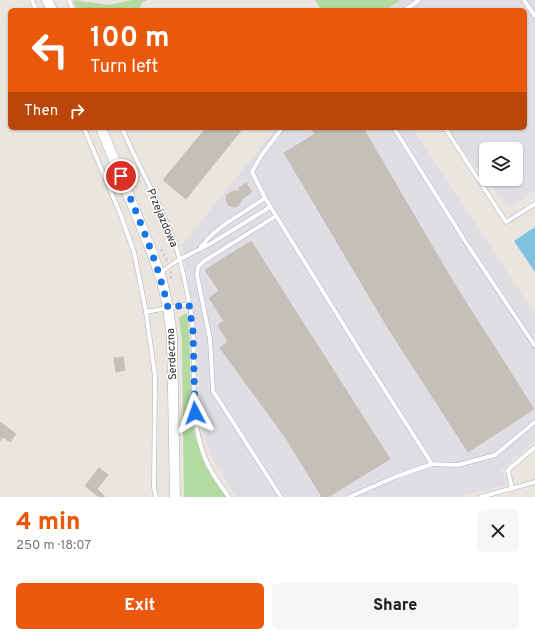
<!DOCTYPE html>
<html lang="en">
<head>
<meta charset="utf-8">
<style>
	body { margin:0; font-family:Overpass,sans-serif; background:#f6f6f6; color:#202124; height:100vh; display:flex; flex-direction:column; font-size:15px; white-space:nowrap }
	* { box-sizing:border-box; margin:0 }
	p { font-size:13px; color:#757577 }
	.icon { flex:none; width:22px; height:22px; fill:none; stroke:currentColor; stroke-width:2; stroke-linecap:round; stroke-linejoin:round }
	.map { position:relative; height:497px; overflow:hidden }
	.drawer { display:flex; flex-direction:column; background:#fff; flex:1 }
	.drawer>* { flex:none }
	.guide { position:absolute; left:8px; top:8px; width:519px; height:122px; border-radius:6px; box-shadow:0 1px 3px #0004; background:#ea580c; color:#fff; overflow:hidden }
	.tools { position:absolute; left:479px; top:142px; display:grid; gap:8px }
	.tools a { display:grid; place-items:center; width:44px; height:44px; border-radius:6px; background:#fff; box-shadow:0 1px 3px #0004; font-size:20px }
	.pin { position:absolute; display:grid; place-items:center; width:34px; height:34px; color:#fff; margin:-17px; border:2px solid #fff; border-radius:50%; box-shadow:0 1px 4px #0007 }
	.me { position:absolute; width:44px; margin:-22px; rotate:356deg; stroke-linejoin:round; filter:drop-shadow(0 0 3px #0008) }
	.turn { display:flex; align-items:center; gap:14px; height:84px; padding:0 16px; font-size:18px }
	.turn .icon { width:52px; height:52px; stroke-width:2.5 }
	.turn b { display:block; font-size:28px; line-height:34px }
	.then { display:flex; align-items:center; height:38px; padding:0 16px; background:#0003; gap:8px; font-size:15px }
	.round { display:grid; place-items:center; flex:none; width:42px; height:42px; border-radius:6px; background:#f6f6f6 }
	.headline { display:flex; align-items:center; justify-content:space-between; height:68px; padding:0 16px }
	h1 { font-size:24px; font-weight:800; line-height:30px; color:#ea580c }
	.button { display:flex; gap:8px; margin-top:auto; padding:8px 16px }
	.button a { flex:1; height:46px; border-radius:6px; background:#ea580c; color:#fff; font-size:16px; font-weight:800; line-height:46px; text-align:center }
	.button a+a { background:#f6f6f6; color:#202124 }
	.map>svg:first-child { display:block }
	.industrial { fill:#e0dee4 }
	.green { fill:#b2daa1 }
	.water { fill:#7dc2e0 }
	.building { fill:#c3bfb9; stroke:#c6c1b8 }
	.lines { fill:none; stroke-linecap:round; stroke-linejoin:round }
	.service-casing { stroke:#aeafb9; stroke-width:5 }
	.tertiary-casing { stroke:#aeafb9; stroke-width:11 }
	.path { stroke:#c3c3c3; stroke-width:1.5; stroke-dasharray:3 2; stroke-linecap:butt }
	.service { stroke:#fff; stroke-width:4 }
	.tertiary { stroke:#fff; stroke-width:10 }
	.route { stroke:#1a73e8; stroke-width:7; stroke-dasharray:0 12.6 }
	.labels { text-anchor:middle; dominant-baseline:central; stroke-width:3; stroke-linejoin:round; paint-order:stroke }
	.street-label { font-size:11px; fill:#2a2a2a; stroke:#fff }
</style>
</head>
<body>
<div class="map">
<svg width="535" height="497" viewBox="0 0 535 497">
	<rect width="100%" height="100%" fill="#eae5de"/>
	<g class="industrial">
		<path d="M401,0H535V190L509,208L486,179H516V149H486V179L445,128H525V10H385Z"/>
		<path d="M276,128H412L535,314V440L501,470L507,485L456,497H236L210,454L200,418L197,341L182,245Z"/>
	</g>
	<g class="green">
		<path d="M73,0L109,5L132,0H147L143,2L138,10H77Z"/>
		<path d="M315,0H401L385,10H322Z"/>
		<path d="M187,313C192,350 189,388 193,426C197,451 211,476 226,497H184L182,342L179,317Z"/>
	</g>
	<path class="water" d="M535,227V272L514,241Z"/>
	<g class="building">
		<path d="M206,128H243L186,199L163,180Z"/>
		<path d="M311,128H363L455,285L534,409L468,452L388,328L284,153L315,134Z"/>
		<path d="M246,183L252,192L242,199L238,206L233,207L228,205L226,200L227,195L231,192L240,190L239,188Z"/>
		<path d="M251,241L390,459L328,497H322L285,437L220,348L228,342L218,325L224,321L209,298L219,291L205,270Z"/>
		<path d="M123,357L125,370L116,372L114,358Z"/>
		<path d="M0,422L16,434L10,442L3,437L0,441Z"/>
		<path d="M99,468L108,475L97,489L105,497H99L85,486Z"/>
	</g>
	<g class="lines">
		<g class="service-casing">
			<g id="service">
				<path d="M32,0L36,10"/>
				<path d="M69,0L73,10"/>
				<path d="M524,0L535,16"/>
				<path d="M405,10L419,0"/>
				<path d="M84,128L120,213L134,252L146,312L155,376L154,488L156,497"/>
				<path d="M122,128C138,166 160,202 174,241C181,260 185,282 189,302C200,352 186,404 203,453C208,468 219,484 229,497"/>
				<path d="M282,128L261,156L252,172L265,198L363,356L432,464L458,465L495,455L535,422"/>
				<path d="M394,128L465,241L535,346"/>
				<path d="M445,128L506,222L535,204"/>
				<path d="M276,216L204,261L198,267L197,275L210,339L213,391L281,497"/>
				<path d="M201,247C217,225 243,214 265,198"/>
				<path d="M160,273L178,260L210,244L270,207"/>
				<path d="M146,312L189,304"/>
				<path d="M512,489L508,470L535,447"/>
				<path d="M349,497L395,477L432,464"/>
				<path d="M481,497L535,482"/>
			</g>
		</g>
		<g class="tertiary-casing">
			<g id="tertiary">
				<path d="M47,0L52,10"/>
				<path d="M101,128L151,250L162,281L168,308L172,337L175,497"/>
			</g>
		</g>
		<g class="path">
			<path d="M161,249L168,262"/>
			<path d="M171,271V279"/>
		</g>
		<use href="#service" class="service"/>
		<use href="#tertiary" class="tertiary"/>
	</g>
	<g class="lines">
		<path class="route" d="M121,176C139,219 158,262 168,308L189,304L193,332L195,413"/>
	</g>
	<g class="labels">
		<g class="street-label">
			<text transform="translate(162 218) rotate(67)">Przejazdowa</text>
			<text transform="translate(172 354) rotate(-93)">Serdeczna</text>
		</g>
	</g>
</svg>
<div class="tools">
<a><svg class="icon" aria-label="layers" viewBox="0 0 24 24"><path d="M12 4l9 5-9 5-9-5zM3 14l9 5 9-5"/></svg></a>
</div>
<div class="pin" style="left:121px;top:176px;background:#d93025"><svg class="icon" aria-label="arrive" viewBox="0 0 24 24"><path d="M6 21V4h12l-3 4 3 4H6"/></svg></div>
<svg class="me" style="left:195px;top:413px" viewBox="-20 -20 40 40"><path d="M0-17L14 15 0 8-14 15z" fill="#1a73e8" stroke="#fff" stroke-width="4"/></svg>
<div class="guide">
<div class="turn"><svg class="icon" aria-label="left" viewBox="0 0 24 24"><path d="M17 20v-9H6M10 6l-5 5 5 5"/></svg><div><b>100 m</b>Turn left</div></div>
<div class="then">Then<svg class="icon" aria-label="right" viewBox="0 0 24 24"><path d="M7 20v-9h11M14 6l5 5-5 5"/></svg></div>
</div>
</div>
<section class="drawer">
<div class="headline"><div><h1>4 min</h1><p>250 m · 18:07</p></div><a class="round"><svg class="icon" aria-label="close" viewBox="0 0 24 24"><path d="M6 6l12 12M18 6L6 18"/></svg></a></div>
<div class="button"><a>Exit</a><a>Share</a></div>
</section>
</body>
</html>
